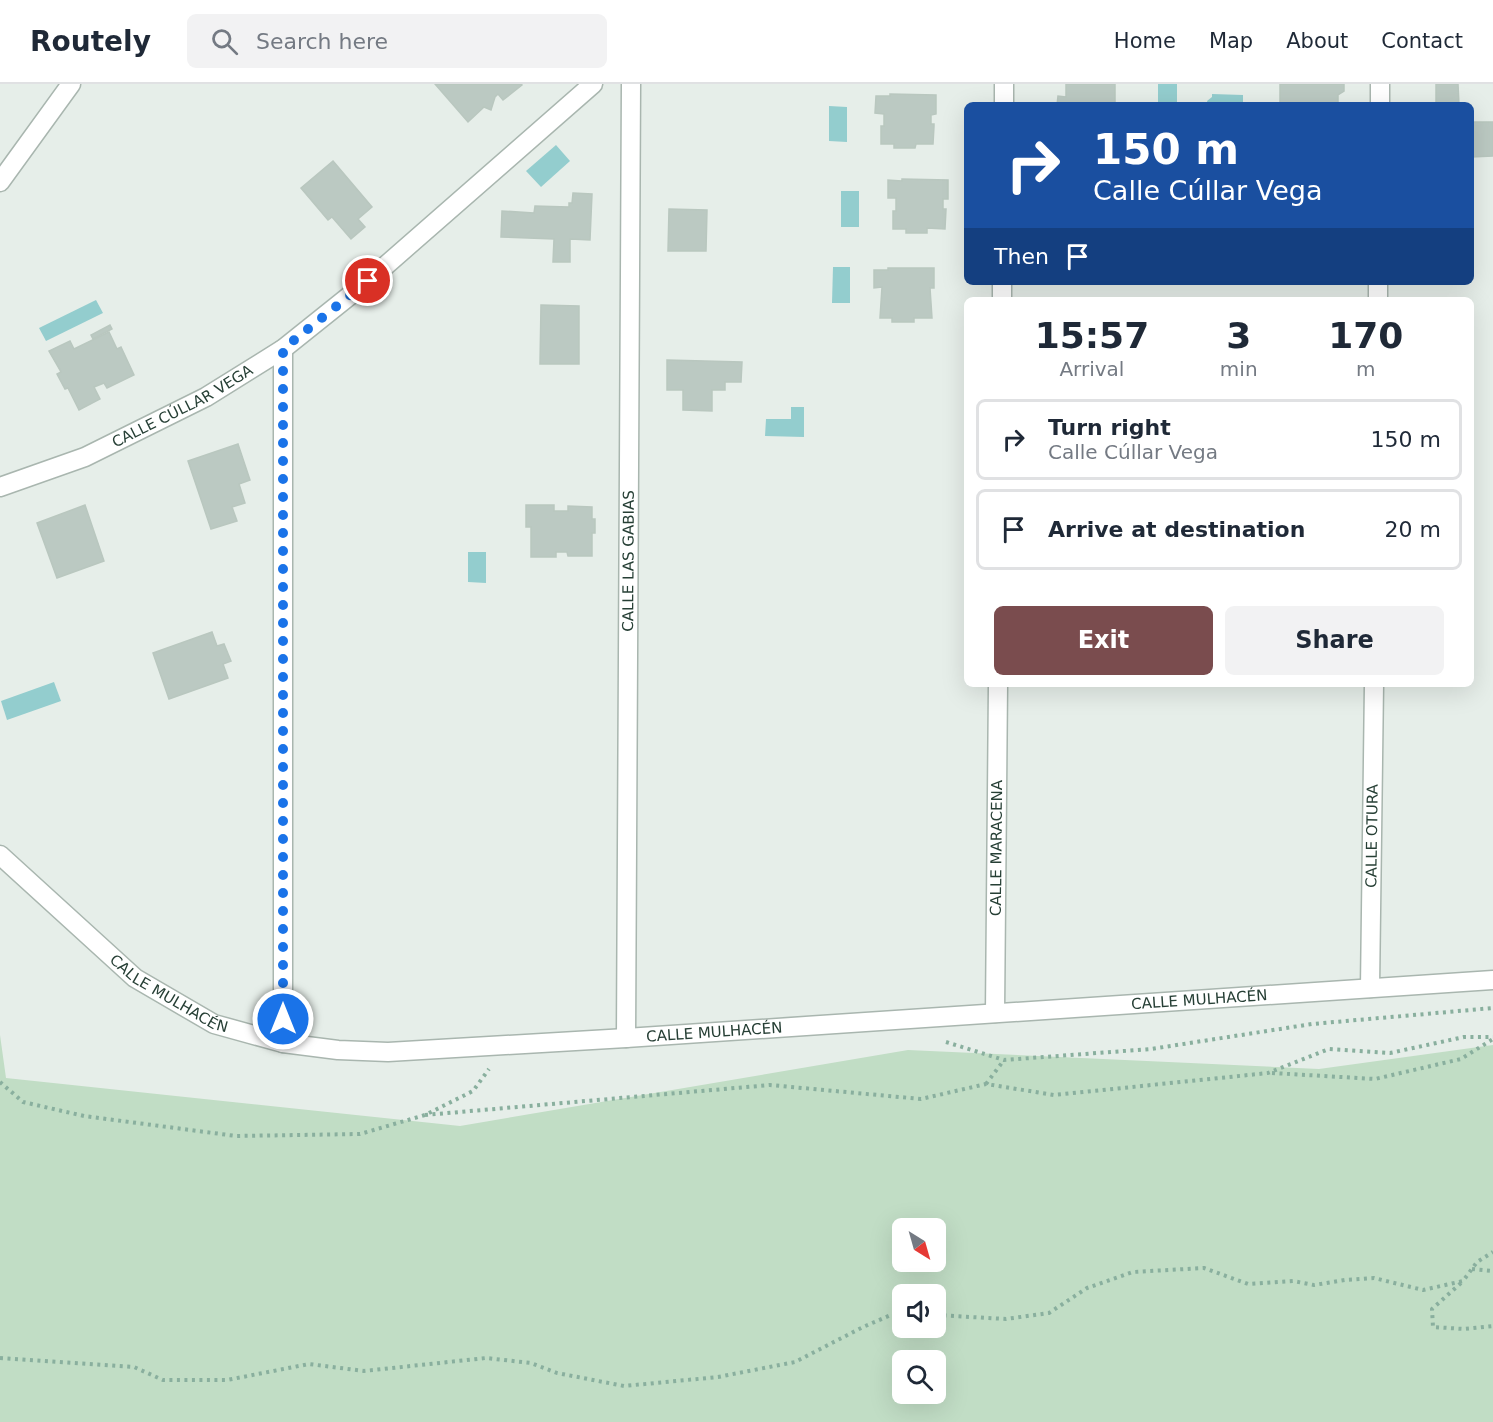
<!DOCTYPE html>
<html lang="en">
<head>
<meta charset="utf-8">
<style>
	body { margin:0; font-family:"DejaVu Sans",sans-serif; background:#f2f2f3; color:#1f2937; height:100vh; display:flex; flex-direction:column; font-size:22px; white-space:nowrap }
	* { box-sizing:border-box; margin:0 }
	p { font-size:20px; color:#747a83 }
	.icon { flex:none; width:33px; height:33px; fill:none; stroke:currentColor; stroke-width:2; stroke-linecap:round; stroke-linejoin:round }
	.map { position:relative; flex:1; overflow:hidden }
	.details { position:absolute; left:964px; top:213px; width:510px; height:390px; display:flex; flex-direction:column; background:#fff; border-radius:9px; box-shadow:0 6px 24px #0002 }
	.details>* { flex:none }
	.hud { position:absolute; left:964px; top:18px; width:510px; height:183px; border-radius:9px; box-shadow:0 6px 24px #0002; background:#1a4fa0; color:#fff; overflow:hidden }
	.needle { width:39px; rotate:143deg }
	.tools { position:absolute; left:892px; top:1134px; display:grid; gap:12px }
	.tools a { display:grid; place-items:center; width:54px; height:54px; border-radius:9px; background:#fff; box-shadow:0 6px 24px #0002; font-size:30px }
	.pin { position:absolute; display:grid; place-items:center; width:51px; height:51px; color:#fff; margin:-26px; border:3px solid #fff; border-radius:50%; box-shadow:0 2px 6px #0007 }
	.me { position:absolute; width:66px; margin:-33px; rotate:0deg; stroke-linejoin:round; filter:drop-shadow(0 0 4px #0008) }
	.turn { display:flex; align-items:center; gap:21px; height:126px; padding:0 30px; font-size:27px }
	.turn .icon { width:78px; height:78px; stroke-width:2.5 }
	.turn b { display:block; font-size:42px; line-height:51px }
	.then { display:flex; align-items:center; height:57px; padding:0 30px; background:#0003; gap:12px; font-size:22px }
	.eta { display:flex; justify-content:space-evenly; align-items:center; height:102px; text-align:center }
	.eta b { font-size:36px; font-weight:700; line-height:42px }
	.cta { display:flex; gap:12px; margin-top:auto; padding:12px 30px }
	.cta a { flex:1; height:69px; border-radius:9px; background:#7a4c4e; color:#fff; font-size:24px; font-weight:700; line-height:69px; text-align:center }
	.cta a+a { background:#f2f2f3; color:#1f2937 }
	ul { padding:0; list-style:none }
	li { display:flex; align-items:center; gap:18px; height:81px; margin:0 12px 9px; padding:0 18px; border:3px solid #e0e1e3; border-radius:9px }
	li div { flex:1 }
	li b { display:block; font-size:22px }
	li em { font-style:normal }
	header { display:flex; align-items:center; gap:36px; box-sizing:border-box; height:84px; padding:0 30px; background:#fff; border-bottom:2px solid #e0e1e3 }
	header strong { font-size:28px }
	nav { display:flex; gap:33px; margin-inline-start:auto; font-size:21px }
	.search { width:420px; height:54px; background:#f2f2f3; display:flex; align-items:center; gap:15px; box-sizing:border-box; padding:0 21px; border-radius:9px; color:#747a83; font-size:22px }
	.map>svg:first-child { display:block }
	.green { fill:#c1ddc5; fill-rule:evenodd }
	.water { fill:#93cdce }
	.building { fill:#bbc9c2; stroke:#b9c7bf; stroke-width:1.5 }
	.lines { fill:none; stroke-linecap:round; stroke-linejoin:round }
	.minor-casing { stroke:#a9b6af; stroke-width:21 }
	.path { stroke:#89af9e; stroke-width:4; stroke-dasharray:3 4.5; stroke-linecap:butt }
	.minor { stroke:#fff; stroke-width:18 }
	.route { stroke:#1a73e8; stroke-width:10; stroke-dasharray:0 18 }
	.labels { text-anchor:middle; dominant-baseline:central; stroke-width:4.5; stroke-linejoin:round; paint-order:stroke }
	.street-label { font-size:15px; fill:#263f35; stroke:#f7faf8 }
</style>
</head>
<body>
<header>
<strong>Routely</strong>
<div class="search"><svg class="icon" aria-label="search" viewBox="0 0 24 24"><circle cx="10" cy="10" r="6"/><path d="M15 15l6 6"/></svg>Search here</div>
<nav><a>Home</a><a>Map</a><a>About</a><a>Contact</a></nav>
</header>
<div class="map">
<svg width="1493" height="1338" viewBox="0 0 1493 1338">
	<rect width="100%" height="100%" fill="#e6eee9"/>
	<path class="green" d="M0,951L6,994L460,1042L908,966L1319,985L1493,961V1338H0ZM903,1144H936V1178H903ZM903,1210H936V1244H903ZM903,1276H936V1310H903Z"/>
	<g class="water">
		<rect x="1158" y="0" width="19" height="21"/>
		<path d="M1212,10L1243,11V21H1208L1207,17L1212,13Z"/>
		<path d="M829,22L847,23V58L829,57Z"/>
		<path d="M556,61L570,77L541,103L526,87Z"/>
		<rect x="841" y="107" width="18" height="36"/>
		<path d="M833,183H850V219H832Z"/>
		<path d="M96,216L103,229L46,257L39,244Z"/>
		<path d="M791,323H804V353L765,352L766,335H791Z"/>
		<path d="M468,468H486V499L468,498Z"/>
		<path d="M54,598L61,617L7,636L1,617Z"/>
	</g>
	<g class="building">
		<path d="M435,0H521L522,1L503,16L498,10L495,13L491,26L484,23L468,38Z"/>
		<path d="M1066,0H1115V21H1057L1058,12L1066,13Z"/>
		<path d="M1280,0H1344V7L1338,11V21H1280Z"/>
		<path d="M1436,0H1458L1459,21H1436Z"/>
		<path d="M890,10L936,11V30L931,31V40H934V42L933,60H916L915,64H894V60H881V42H884V30L875,29L876,12H890Z"/>
		<path d="M1472,38H1493V72L1472,73Z"/>
		<path d="M333,77L372,123L358,135L365,143L351,155L332,133L328,136L301,104Z"/>
		<path d="M902,95L948,96V115H943V125H946L945,145L927,144V149H906V145H893V127H896V114H888V96L902,97Z"/>
		<path d="M573,109L592,110L590,156L570,155V178H553L554,155L501,153L502,127L534,129L535,122L569,123V119H572Z"/>
		<path d="M669,125L707,126L706,167H668Z"/>
		<path d="M888,184H934V204H930L932,234H914V238H892V234H880L882,203L874,204V186H888Z"/>
		<path d="M541,221L579,222V280H540Z"/>
		<path d="M110,241L112,245L93,255L91,251Z"/>
		<path d="M109,248L117,265L121,263L134,291L107,304L104,299L94,303L100,315L79,326L68,304L65,305L57,290L61,288L49,267L70,257L74,265Z"/>
		<path d="M667,276L742,278L741,298H725V306H712V327L683,326V306H667Z"/>
		<path d="M238,360L250,396L239,400L245,419L232,423L237,437L211,445L188,377Z"/>
		<path d="M85,421L104,477L57,494L37,439Z"/>
		<path d="M526,421H554V427H568V422L592,423V435H595V449H592V472H568L567,468H556V473H531V443H526Z"/>
		<path d="M212,548L217,562L224,560L231,577L223,580L228,594L169,615L153,569Z"/>
	</g>
	<g class="lines">
		<g class="minor-casing">
			<g id="minor">
				<path d="M1004,21V0"/>
				<path d="M1380,21V0"/>
				<path d="M0,98L71,0"/>
				<path d="M1002,216V198"/>
				<path d="M1378,216V198"/>
				<path id="s1" d="M0,403L85,373L206,313L283,265L368,197L593,0"/>
				<path id="s2" d="M0,771L135,894L214,940L283,959L338,966L388,968L626,954L1493,896"/>
				<path id="s3" d="M1370,904L1374,600"/>
				<path id="s4" d="M995,929L998,600"/>
				<path id="s5" d="M626,954L631,0"/>
				<path d="M283,959V265"/>
			</g>
		</g>
		<g class="path">
			<path d="M946,958L1004,976L1151,965L1312,940L1493,924"/>
			<path d="M1272,989L1375,995L1461,975L1493,955"/>
			<path d="M0,998L23,1018L84,1032L236,1052L360,1050L425,1031L473,1007L489,985"/>
			<path d="M986,1000L1004,976"/>
			<path d="M425,1031L770,1001L921,1015L986,1000L1054,1011L1268,989L1329,965L1390,969L1464,953H1493"/>
			<path d="M1472,1185L1493,1187"/>
			<path d="M1461,1199L1432,1225L1433,1243L1464,1245L1493,1242"/>
			<path d="M936,1231L1006,1235L1049,1229L1087,1204L1133,1188L1204,1184L1248,1200L1293,1197L1314,1201L1345,1196L1374,1194L1423,1206L1463,1197L1477,1178L1493,1168"/>
			<path d="M0,1274L134,1283L163,1296H227L309,1280L364,1287L486,1274L531,1279L557,1289L624,1302L718,1293L795,1278L863,1243L900,1227L903,1228"/>
		</g>
		<use href="#minor" class="minor"/>
	</g>
	<g class="lines">
		<path class="route" d="M283,935V265L368,197"/>
	</g>
	<g class="labels">
		<g class="street-label">
			<text stroke="none"><textPath href="#s1" startOffset="200">CALLE CÚLLAR VEGA</textPath></text>
			<text stroke="none"><textPath href="#s5" startOffset="477">CALLE LAS GABIAS</textPath></text>
			<text stroke="none"><textPath href="#s3" startOffset="152">CALLE OTURA</textPath></text>
			<text stroke="none"><textPath href="#s4" startOffset="165">CALLE MARACENA</textPath></text>
			<text stroke="none"><textPath href="#s2" startOffset="220">CALLE MULHACÉN</textPath></text>
			<text stroke="none"><textPath href="#s2" startOffset="1264">CALLE MULHACÉN</textPath></text>
			<text stroke="none"><textPath href="#s2" startOffset="778">CALLE MULHACÉN</textPath></text>
		</g>
	</g>
</svg>
<div class="tools">
<a><svg class="needle" viewBox="-14 -14 28 28"><path d="M0-13l5 13h-10z" fill="#e53935"/><path d="M0 13l5-13h-10z" fill="#747a83"/></svg></a>
<a><svg class="icon" aria-label="sound" viewBox="0 0 24 24"><path d="M4 9h4l5-4v14l-5-4H4zM17 9q2 3 0 6"/></svg></a>
<a><svg class="icon" aria-label="search" viewBox="0 0 24 24"><circle cx="10" cy="10" r="6"/><path d="M15 15l6 6"/></svg></a>
</div>
<div class="pin" style="left:368px;top:197px;background:#d93025"><svg class="icon" aria-label="arrive" viewBox="0 0 24 24"><path d="M6 21V4h12l-3 4 3 4H6"/></svg></div>
<svg class="me" style="left:283px;top:935px" viewBox="-20 -20 40 40"><circle r="17" fill="#1a73e8" stroke="#fff" stroke-width="3"/><path d="M0-11L8 9 0 5-8 9z" fill="#fff"/></svg>
<div class="hud">
<div class="turn"><svg class="icon" aria-label="right" viewBox="0 0 24 24"><path d="M7 20v-9h11M14 6l5 5-5 5"/></svg><div><b>150 m</b>Calle Cúllar Vega</div></div>
<div class="then">Then<svg class="icon" aria-label="arrive" viewBox="0 0 24 24"><path d="M6 21V4h12l-3 4 3 4H6"/></svg></div>
</div>
<section class="details">
<div class="eta">
<div><b>15:57</b><p>Arrival</p></div>
<div><b>3</b><p>min</p></div>
<div><b>170</b><p>m</p></div>
</div>
<ul>
<li><svg class="icon" aria-label="right" viewBox="0 0 24 24"><path d="M7 20v-9h11M14 6l5 5-5 5"/></svg><div><b>Turn right</b><p>Calle Cúllar Vega</p></div><em>150 m</em></li>
<li><svg class="icon" aria-label="arrive" viewBox="0 0 24 24"><path d="M6 21V4h12l-3 4 3 4H6"/></svg><div><b>Arrive at destination</b></div><em>20 m</em></li>
</ul>
<div class="cta"><a>Exit</a><a>Share</a></div>
</section>
</div>
</body>
</html>
